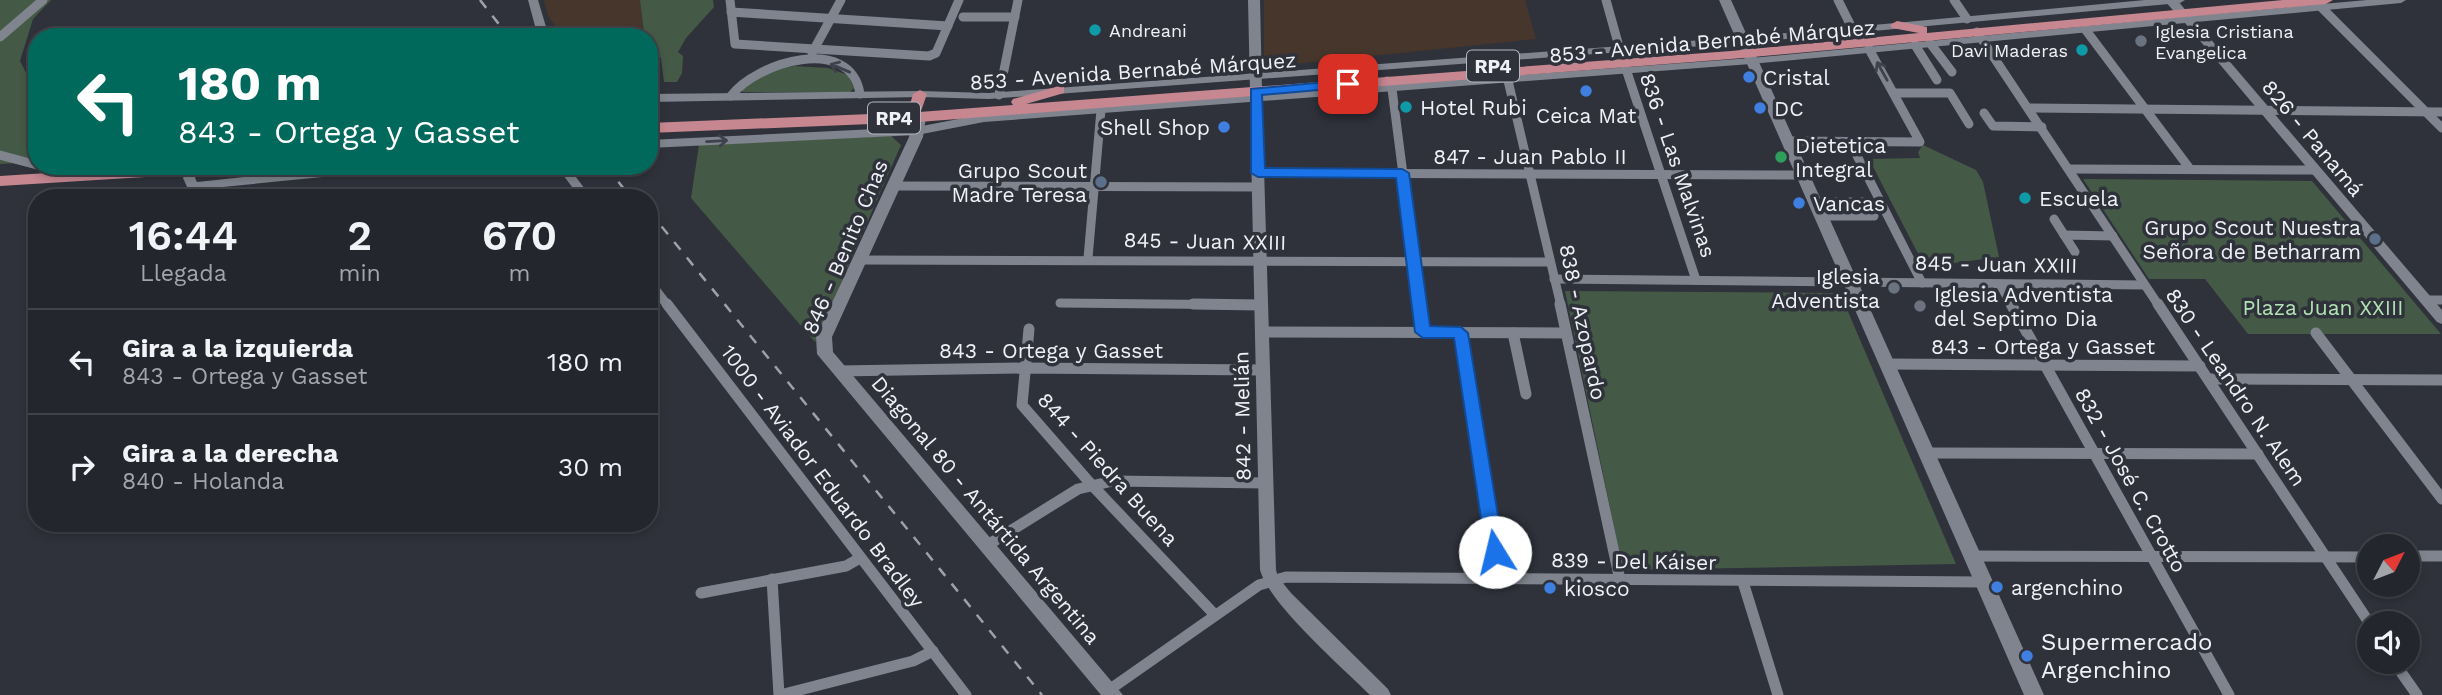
<!DOCTYPE html>
<html lang="es">
<head>
<meta charset="utf-8">
<style>
	body { margin:0; font-family:"Work Sans",sans-serif; background:#2b2e34; color:#f1f3f6; height:100vh; display:flex; flex-direction:column; font-size:26px; white-space:nowrap }
	* { box-sizing:border-box; margin:0 }
	p { font-size:23px; color:#a3a5a9 }
	.icon { flex:none; width:38px; height:38px; fill:none; stroke:currentColor; stroke-width:2; stroke-linecap:round; stroke-linejoin:round }
	.map { position:relative; flex:1; overflow:hidden }
	.side { position:absolute; left:28px; top:189px; width:630px; height:343px; display:flex; flex-direction:column; background:#23262c; border-radius:28px; box-shadow:0 4px 10px #0003,0 0 0 2px #404348 }
	.side>* { flex:none }
	.guide { position:absolute; left:28px; top:28px; width:630px; height:147px; border-radius:28px; box-shadow:0 4px 10px #0003,0 0 0 2px #404348; background:#00695c; color:#fff; overflow:hidden }
	.needle { width:46px; rotate:48deg }
	.controls { position:absolute; left:2357px; top:534px; display:grid; gap:14px }
	.controls a { display:grid; place-items:center; width:63px; height:63px; border-radius:50%; background:#23262c; box-shadow:0 4px 10px #0003,0 0 0 2px #404348; font-size:35px }
	.pin { position:absolute; display:grid; place-items:center; width:60px; height:60px; color:#fff; margin:-30px; border-radius:14px; box-shadow:0 4px 10px #0006 }
	.me { position:absolute; width:77px; margin:-38px; rotate:351deg; stroke-linejoin:round; filter:drop-shadow(0 0 5px #0008) }
	.turn { display:flex; align-items:center; gap:24px; height:147px; padding:0 35px; font-size:32px }
	.turn .icon { width:91px; height:91px; stroke-width:2.5 }
	.turn b { display:block; font-size:49px; line-height:60px }
	.eta { display:flex; justify-content:space-evenly; align-items:center; height:119px; text-align:center }
	.eta b { font-size:42px; font-weight:600; line-height:49px }
	ul { padding:0; list-style:none }
	li { display:flex; align-items:center; gap:21px; height:105px; padding:0 35px; border-top:2px solid #404348 }
	li div { flex:1 }
	li b { display:block; font-size:26px }
	li em { font-style:normal }
	.map>svg:first-child { display:block }
	.industrial { fill:#47362b }
	.green { fill:#455a46 }
	.lines { fill:none; stroke-linecap:round; stroke-linejoin:round }
	.minor-far1 { stroke:#7f848e; stroke-width:9 }
	.minor { stroke:#7f848e; stroke-width:11 }
	.tertiary { fill:#7f848e; fill-rule:evenodd }
	.secondary { fill:#7f848e; fill-rule:evenodd }
	.primary { fill:#c68791; fill-rule:evenodd }
	.rail { stroke:#9ea1a8; stroke-width:2.5; stroke-dasharray:10 10; stroke-linecap:butt }
	.oneway { stroke:#3f424c }
	.route { fill:#1a73e8; stroke:#114b97; stroke-width:2 }
	.culture-dot { fill:#0f9aa8; stroke:#2f323b; stroke-width:2.5 }
	.worship-dot { fill:#6b7280; stroke:#2f323b; stroke-width:2.5 }
	.shop-dot { fill:#3f7fe0; stroke:#2f323b; stroke-width:2.5 }
	.leisure-dot { fill:#2e9e5b; stroke:#2f323b; stroke-width:2.5 }
	.service-dot { fill:#5c6f8a; stroke:#2f323b; stroke-width:2.5 }
	.labels { text-anchor:middle; dominant-baseline:central; stroke-width:7; stroke-linejoin:round; paint-order:stroke }
	.far-poi-label { font-size:18px; fill:#eff1f7; stroke:#2f323b; text-anchor:start }
	.shield { fill:#2f323b; stroke:#b5b8bf; stroke-width:2 }
	.shield-label { font-size:19px; font-weight:bold; fill:#eff1f7 }
	.street-label { font-size:21px; fill:#eff1f7; stroke:#2f323b }
	.poi-label { font-size:21px; fill:#eff1f7; stroke:#2f323b; text-anchor:start }
	.park-label { font-size:21px; fill:#b2e4b3; stroke:#2f323b }
	.near-poi-label { font-size:24px; fill:#eff1f7; stroke:#2f323b; text-anchor:start }
</style>
</head>
<body>
<div class="map">
<svg width="2442" height="695" viewBox="0 0 2442 695">
	<rect width="100%" height="100%" fill="#2f323b"/>
	<g class="industrial">
		<path d="M544,0H640L644,37H563L548,16Z"/>
		<path d="M1264,0H1525L1536,39L1264,67Z"/>
	</g>
	<g class="green">
		<path d="M0,0H51L33,19L20,61L37,94V162L0,164Z"/>
		<path d="M640,0H713L714,7L686,38L678,52L683,56L682,73L677,82H664L661,58L653,51L649,37L644,33Z"/>
		<path d="M794,66L828,68L848,75L854,88L850,92H742V87L762,72Z"/>
		<path d="M891,136L901,145L815,342L691,198L699,145Z"/>
		<path d="M1923,145L1976,170L1983,182L1999,257L1925,267L1869,159L1920,158L1918,152Z"/>
		<path d="M2083,179L2312,181L2441,334H2248L2205,279H2149Z"/>
		<path d="M1565,291L1840,293L1956,564L1623,570Z"/>
	</g>
	<g class="lines">
		<g class="minor-far1">
			<path d="M730,0L735,44L929,56L936,53L959,0"/>
			<path d="M1606,0L1620,50"/>
			<path d="M1838,0L1853,30"/>
			<path d="M1954,0L1967,19"/>
			<path d="M2314,0L2442,128"/>
			<path d="M731,12L948,26"/>
			<path d="M963,17H1015"/>
			<path d="M2085,29L2190,169"/>
			<path d="M1977,32L2159,306"/>
			<path d="M0,37L43,0"/>
			<path d="M1930,43L1952,72"/>
			<path d="M1915,45L1937,80"/>
			<path d="M812,53L841,0"/>
			<path d="M1624,63L1696,280"/>
			<path d="M1506,72L1561,306"/>
			<path d="M1387,81L1392,89L1420,306"/>
			<path d="M1895,93H1950L1969,124"/>
			<path d="M999,95L1018,0"/>
			<path d="M731,96C756,62 851,34 860,94"/>
			<path d="M2030,108L2442,112"/>
			<path d="M1984,113L1993,126L2042,127"/>
			<path d="M1787,141L1920,142L1869,49"/>
			<path d="M1850,142L1922,283"/>
			<path d="M0,155L37,165"/>
			<path d="M41,166L51,168"/>
			<path d="M562,166L586,198"/>
			<path d="M2069,169L2314,170"/>
			<path d="M1258,173L1802,175"/>
			<path d="M893,186L1259,187"/>
			<path d="M1814,202H1869"/>
			<path d="M1820,216H1874"/>
			<path d="M2054,219L2075,252"/>
			<path d="M2064,235L2113,236"/>
			<path d="M1088,258L1101,110"/>
			<path d="M860,260L1550,262"/>
			<path d="M1554,279L2144,285"/>
			<path d="M649,281L668,306"/>
			<path d="M2000,284L2012,306"/>
			<path d="M2426,300H2442"/>
			<path d="M1060,303L1261,305"/>
		</g>
		<g class="minor">
			<path d="M667,304L966,695"/>
			<path d="M1193,304L1261,305"/>
			<path d="M1419,304L1423,332"/>
			<path d="M1560,304L1620,580"/>
			<path d="M2011,304L2229,695"/>
			<path d="M2158,304L2370,624"/>
			<path d="M1029,329L1022,405L1090,483L1215,615"/>
			<path d="M1262,332L1566,333"/>
			<path d="M1461,333L1499,579"/>
			<path d="M1513,333L1526,394"/>
			<path d="M2316,333L2442,499"/>
			<path d="M1886,364L2200,366"/>
			<path d="M839,371L1024,368L1262,370"/>
			<path d="M2209,379L2442,380"/>
			<path d="M1926,453L2258,454"/>
			<path d="M986,546L1078,489L1113,481L1265,483"/>
			<path d="M1973,556L2370,557"/>
			<path d="M2408,556H2442"/>
			<path d="M772,579L779,695"/>
			<path d="M1743,582L1778,695"/>
			<path d="M701,593L846,566L860,558"/>
			<path d="M2394,662L2417,695"/>
			<path d="M1109,690L1259,585L1286,577L1983,582"/>
			<path d="M780,695L913,661L933,651"/>
		</g>
		<g class="tertiary">
			<path d="M528,0H538L549,37H538Z"/>
			<path d="M2145,0H2185L2180,3L1743,43L989,99L920,97L649,102V94L920,91L989,93L1743,37Z"/>
			<path d="M2367,0H2406L2401,3L2196,22L2442,310V324L2437,322L2185,23L1751,64L1262,101L1276,570L1278,577L1291,593L1388,689L1391,695H1370C1342,667 1270,605 1260,570L1250,102L984,122L917,135L649,148V140L917,127L984,114L1250,95L1252,89H1260L1262,94L1751,58L2180,17L2179,15L2184,12L2191,16Z"/>
			<path d="M190,166H202L195,178L197,182L351,166H399L393,170L192,190L188,189L183,178Z"/>
		</g>
		<g class="secondary">
			<path d="M1248,0H1260L1262,91L1256,95L1250,91Z"/>
			<path d="M1719,0H1731L2044,695H2024Z"/>
			<path d="M2164,0H2177L2189,14L2183,18L2179,17Z"/>
			<path d="M919,113L926,117L923,137L832,337L833,352L1123,695H1101L817,354L816,337L909,137L912,117Z"/>
		</g>
		<g class="primary">
			<path d="M2283,0H2333L2326,4L1731,59L919,122L649,133V123L919,112L1013,105L1011,102L1013,99L1059,86L1064,87V93L1026,104L1731,51L1919,33L1892,28L1890,25L1897,21L1927,27V33Z"/>
			<path d="M920,90L927,94L921,111H911L909,108L913,94Z"/>
			<path d="M158,166H249L242,171L0,186V176Z"/>
		</g>
		<g class="rail">
			<path d="M480,0L509,37"/>
			<path d="M606,166L631,198"/>
			<path d="M649,211L1042,695"/>
		</g>
	</g>
	<defs><path id="oneway-shaft" d="M-6 0H5M1.5-3L5.5 0L1.5 3" fill="none" stroke-width="1.6" stroke-linecap="round" stroke-linejoin="round" transform="scale(1.75)"/></defs>
	<g class="oneway">
		<use href="#oneway-shaft" transform="translate(840 68) rotate(-157)"/>
		<use href="#oneway-shaft" transform="translate(1882 71) rotate(-119)"/>
		<use href="#oneway-shaft" transform="translate(717 141) rotate(-3)"/>
	</g>
	<path class="route" d="M1348,80L1353,81V87L1262,95L1265,168L1402,169L1409,173L1430,326L1461,327L1468,333L1504,552L1495,559L1486,552L1454,338H1423L1415,332L1396,178L1258,177L1251,173V89Z"/>
	<g class="culture-dot">
		<circle cx="1095" cy="30" r="7"/>
		<circle cx="2082" cy="50" r="7"/>
		<circle cx="1406" cy="107" r="7"/>
		<circle cx="2025" cy="198" r="7"/>
	</g>
	<g class="worship-dot">
		<circle cx="2141" cy="41" r="7"/>
		<circle cx="1894" cy="288" r="7"/>
		<circle cx="1920" cy="306" r="7"/>
	</g>
	<g class="shop-dot">
		<circle cx="1749" cy="77" r="7"/>
		<circle cx="1586" cy="91" r="7"/>
		<circle cx="1760" cy="108" r="7"/>
		<circle cx="1224" cy="127" r="7"/>
		<circle cx="1799" cy="203" r="7"/>
		<circle cx="1997" cy="587" r="7"/>
		<circle cx="1550" cy="588" r="7"/>
		<circle cx="2027" cy="656" r="7"/>
	</g>
	<circle class="leisure-dot" cx="1781" cy="157" r="7"/>
	<g class="service-dot">
		<circle cx="1101" cy="182" r="7"/>
		<circle cx="2375" cy="239" r="7"/>
	</g>
	<g class="labels">
		<g class="far-poi-label">
			<text x="1109" y="30">Andreani</text>
			<text x="2155" y="31">Iglesia Cristiana<tspan x="2155" dy="21">Evangelica</tspan></text>
			<text x="2068" y="50" text-anchor="end">Davi Maderas</text>
		</g>
		<g class="shield">
			<rect x="1467" y="50.5" width="52" height="31" rx="5"/>
			<rect x="868" y="102.5" width="52" height="31" rx="5"/>
		</g>
		<g class="shield-label">
			<text x="1493" y="66">RP4</text>
			<text x="894" y="118">RP4</text>
		</g>
		<g class="street-label">
			<text transform="translate(1712 41) rotate(-5)">853 - Avenida Bernabé Márquez</text>
			<text transform="translate(1133 71) rotate(-4)">853 - Avenida Bernabé Márquez</text>
			<text transform="translate(2313 138) rotate(50)">826 - Panamá</text>
			<text x="1530" y="156">847 - Juan Pablo II</text>
			<text transform="translate(1678 165) rotate(71)">836 - Las Malvinas</text>
			<text transform="translate(1205 241) rotate(1)">845 - Juan XXIII</text>
			<text transform="translate(845 247) rotate(-67)">846 - Benito Chas</text>
			<text transform="translate(1996 264) rotate(1)">845 - Juan XXIII</text>
			<text transform="translate(1583 322) rotate(78)">838 - Azopardo</text>
			<text x="2043" y="346">843 - Ortega y Gasset</text>
			<text x="1051" y="350">843 - Ortega y Gasset</text>
			<text transform="translate(2236 387) rotate(56)">830 - Leandro N. Alem</text>
			<text transform="translate(1242 416) rotate(-91)">842 - Melián</text>
			<text transform="translate(1108 469) rotate(48)">844 - Piedra Buena</text>
			<text transform="translate(823 476) rotate(53)">1000 - Aviador Eduardo Bradley</text>
			<text transform="translate(2131 480) rotate(61)">832 - José C. Crotto</text>
			<text transform="translate(986 510) rotate(50)">Diagonal 80 - Antártida Argentina</text>
			<text transform="translate(1634 561) rotate(1)">839 - Del Káiser</text>
		</g>
		<g class="poi-label">
			<text x="1763" y="77">Cristal</text>
			<text x="1420" y="107">Hotel Rubi</text>
			<text x="1774" y="108">DC</text>
			<text x="1586" y="115" text-anchor="middle">Ceica Mat</text>
			<text x="1210" y="127" text-anchor="end">Shell Shop</text>
			<text x="1795" y="145">Dietetica<tspan x="1795" dy="24">Integral</tspan></text>
			<text x="1087" y="170" text-anchor="end">Grupo Scout<tspan x="1087" dy="24">Madre Teresa</tspan></text>
			<text x="2039" y="198">Escuela</text>
			<text x="1813" y="203">Vancas</text>
			<text x="2361" y="227" text-anchor="end">Grupo Scout Nuestra<tspan x="2361" dy="24">Señora de Betharram</tspan></text>
			<text x="1880" y="276" text-anchor="end">Iglesia<tspan x="1880" dy="24">Adventista</tspan></text>
			<text x="1934" y="294">Iglesia Adventista<tspan x="1934" dy="24">del Septimo Dia</tspan></text>
			<text x="2011" y="587">argenchino</text>
			<text x="1564" y="588">kiosco</text>
		</g>
		<g class="park-label">
			<text x="2323" y="307">Plaza Juan XXIII</text>
		</g>
		<g class="near-poi-label">
			<text x="2041" y="642">Supermercado<tspan x="2041" dy="28">Argenchino</tspan></text>
		</g>
	</g>
</svg>
<div class="controls">
<a><svg class="needle" viewBox="-14 -14 28 28"><path d="M0-13l5 13h-10z" fill="#e53935"/><path d="M0 13l5-13h-10z" fill="#a3a5a9"/></svg></a>
<a><svg class="icon" aria-label="sound" viewBox="0 0 24 24"><path d="M4 9h4l5-4v14l-5-4H4zM17 9q2 3 0 6"/></svg></a>
</div>
<div class="pin" style="left:1348px;top:84px;background:#d93025"><svg class="icon" aria-label="arrive" viewBox="0 0 24 24"><path d="M6 21V4h12l-3 4 3 4H6"/></svg></div>
<svg class="me" style="left:1495px;top:552px" viewBox="-20 -20 40 40"><circle r="19" fill="#fff"/><path d="M0-13L10 11 0 6-10 11z" fill="#1a73e8"/></svg>
<div class="guide">
<div class="turn"><svg class="icon" aria-label="left" viewBox="0 0 24 24"><path d="M17 20v-9H6M10 6l-5 5 5 5"/></svg><div><b>180 m</b>843 - Ortega y Gasset</div></div>
</div>
<section class="side">
<div class="eta">
<div><b>16:44</b><p>Llegada</p></div>
<div><b>2</b><p>min</p></div>
<div><b>670</b><p>m</p></div>
</div>
<ul>
<li><svg class="icon" aria-label="left" viewBox="0 0 24 24"><path d="M17 20v-9H6M10 6l-5 5 5 5"/></svg><div><b>Gira a la izquierda</b><p>843 - Ortega y Gasset</p></div><em>180 m</em></li>
<li><svg class="icon" aria-label="right" viewBox="0 0 24 24"><path d="M7 20v-9h11M14 6l5 5-5 5"/></svg><div><b>Gira a la derecha</b><p>840 - Holanda</p></div><em>30 m</em></li>
</ul>
</section>
</div>
</body>
</html>
